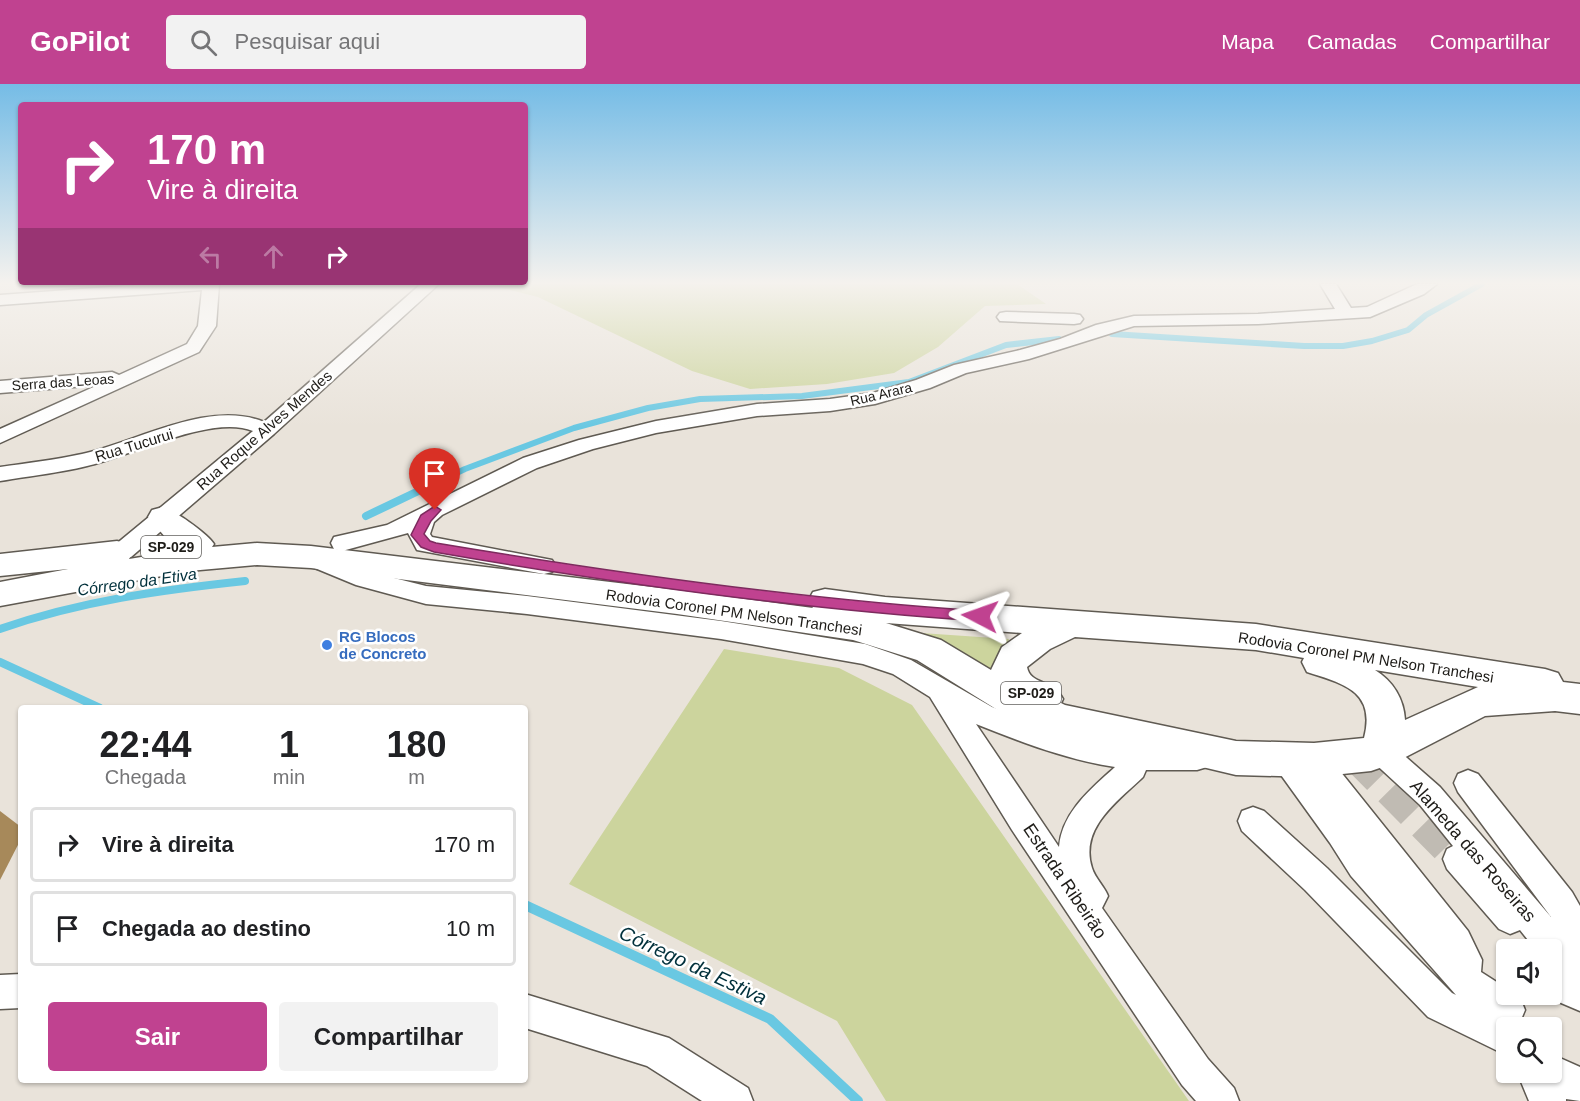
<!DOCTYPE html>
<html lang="pt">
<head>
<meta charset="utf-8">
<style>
	body { margin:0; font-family:Helvetica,sans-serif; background:#f2f2f2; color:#202124; height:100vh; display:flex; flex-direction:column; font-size:22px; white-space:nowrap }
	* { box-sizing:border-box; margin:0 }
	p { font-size:20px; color:#757577 }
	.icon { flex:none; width:33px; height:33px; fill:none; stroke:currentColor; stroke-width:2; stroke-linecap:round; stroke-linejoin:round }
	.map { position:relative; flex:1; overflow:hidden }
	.drawer { position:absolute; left:18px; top:621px; width:510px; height:378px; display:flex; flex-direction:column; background:#fff; border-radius:6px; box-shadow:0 2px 4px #0004 }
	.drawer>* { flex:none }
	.top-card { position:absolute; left:18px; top:18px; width:510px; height:183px; border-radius:6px; box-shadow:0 2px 4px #0004; background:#c04290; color:#fff; overflow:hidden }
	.controls { position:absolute; left:1496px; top:855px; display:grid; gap:12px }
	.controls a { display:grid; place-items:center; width:66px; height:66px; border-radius:6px; background:#fff; box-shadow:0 2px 4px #0004; font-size:30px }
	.pin { position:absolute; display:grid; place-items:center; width:51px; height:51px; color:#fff; margin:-62px -26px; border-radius:50% 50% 50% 0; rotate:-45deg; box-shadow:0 0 6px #0007 }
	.pin .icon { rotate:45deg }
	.me { position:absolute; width:66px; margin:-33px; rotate:274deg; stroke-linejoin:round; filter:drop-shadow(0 0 4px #0008) }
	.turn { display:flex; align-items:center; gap:21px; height:126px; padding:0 30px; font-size:27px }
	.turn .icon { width:78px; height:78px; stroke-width:2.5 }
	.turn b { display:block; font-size:42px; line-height:51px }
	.lanes { display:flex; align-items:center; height:57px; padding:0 30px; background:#0003; justify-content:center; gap:30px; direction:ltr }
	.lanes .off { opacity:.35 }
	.eta { display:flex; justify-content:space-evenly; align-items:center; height:102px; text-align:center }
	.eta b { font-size:36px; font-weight:700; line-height:42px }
	.primary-button { display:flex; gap:12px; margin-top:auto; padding:12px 30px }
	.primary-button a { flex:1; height:69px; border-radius:6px; background:#c04290; color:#fff; font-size:24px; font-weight:700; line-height:69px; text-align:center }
	.primary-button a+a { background:#f2f2f2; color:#202124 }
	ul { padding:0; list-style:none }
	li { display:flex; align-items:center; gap:18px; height:75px; margin:0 12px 9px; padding:0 18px; border:3px solid #e0e0e0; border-radius:6px }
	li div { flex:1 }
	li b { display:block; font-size:22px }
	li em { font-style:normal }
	header { display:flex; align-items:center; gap:36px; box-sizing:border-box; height:84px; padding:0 30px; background:#c04290; color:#fff }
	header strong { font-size:28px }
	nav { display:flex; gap:33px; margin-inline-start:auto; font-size:21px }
	.search { width:420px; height:54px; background:#f2f2f2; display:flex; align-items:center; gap:15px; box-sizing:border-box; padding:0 21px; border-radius:6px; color:#757577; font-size:22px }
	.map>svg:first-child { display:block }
	.green { fill:#ccd49d }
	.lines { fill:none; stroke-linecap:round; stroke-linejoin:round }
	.stream-far2 { stroke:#69c8e2; stroke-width:6 }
	.stream-far1 { stroke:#69c8e2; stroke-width:8 }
	.stream { stroke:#69c8e2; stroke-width:10 }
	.minor-tunnel { stroke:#c0bbb3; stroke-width:32; stroke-dasharray:32 16; stroke-linecap:butt }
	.minor-casing { stroke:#5f5a52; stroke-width:3 }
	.highway-casing { stroke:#5f5a52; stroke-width:3 }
	.minor { fill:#fff; fill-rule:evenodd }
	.highway { fill:#fff; fill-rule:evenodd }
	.shaded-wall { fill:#a7895a }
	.route { fill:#c04290; stroke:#7d2b5e; stroke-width:1.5 }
	.shop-dot { fill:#3f7fe0; stroke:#fff; stroke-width:2 }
	.labels { text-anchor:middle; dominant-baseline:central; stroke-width:5; stroke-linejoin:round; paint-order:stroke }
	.far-street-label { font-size:14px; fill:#1e1c18; stroke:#fff }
	.shield { fill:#fff; stroke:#62605d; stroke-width:1.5 }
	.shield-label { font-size:14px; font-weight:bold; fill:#1e1c18 }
	.street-label { font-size:15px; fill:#1e1c18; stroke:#fff }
	.shop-label { font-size:15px; font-weight:bold; fill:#366cbe; stroke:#fff; text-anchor:start }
	.water-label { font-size:16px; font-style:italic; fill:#01303b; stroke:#fff }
	.near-street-label { font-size:18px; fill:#1e1c18; stroke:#fff }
	.near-water-label { font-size:20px; font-style:italic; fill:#01303b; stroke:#fff }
</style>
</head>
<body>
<header>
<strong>GoPilot</strong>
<div class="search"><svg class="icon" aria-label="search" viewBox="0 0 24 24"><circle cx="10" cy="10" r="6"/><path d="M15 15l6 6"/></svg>Pesquisar aqui</div>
<nav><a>Mapa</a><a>Camadas</a><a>Compartilhar</a></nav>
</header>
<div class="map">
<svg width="1580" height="1017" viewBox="0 0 1580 1017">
	<rect width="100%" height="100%" fill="#e9e3da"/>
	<g class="green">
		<path d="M486,200H1017L1046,220L985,222L938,263L894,289L827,300L750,305L692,287L538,213Z"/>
		<path d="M921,549L1009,555L999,582L1003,600Z"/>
		<path d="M724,565L839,584L912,621L1189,1017H886L837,937L569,800Z"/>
	</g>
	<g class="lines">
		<g class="stream-far2">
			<path d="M1112,250L1304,262H1343L1372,257L1408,246L1426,231L1482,200"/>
			<path d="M427,403L465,385L574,344L648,324L700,315L802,312L909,298L1006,261L1059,255"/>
		</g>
		<g class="stream-far1">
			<path d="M366,432L431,401"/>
			<path d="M0,545C80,517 161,506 245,497"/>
			<path d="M0,578L100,624"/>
		</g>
		<path class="stream" d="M525,821L770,935L858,1017"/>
		<path class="minor-tunnel" d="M1356,672L1458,775"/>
		<g class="minor-casing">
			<g id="minor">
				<path d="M151,200H219L216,242L199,268L0,359V345L98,301L0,309V297L112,288L119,291L187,260L198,242L202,206L0,221V211Z"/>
				<path d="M421,200H439L274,350L131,473L123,475L115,473L112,467L115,461L253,347C212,330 131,372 87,382C59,389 29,392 0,397V383C27,379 55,376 82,370C137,358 209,315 264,338Z"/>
				<path d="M1320,200H1336L1351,224L1367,223L1417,200H1437L1424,210L1370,233L1258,240L1134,242L1029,275L966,289L930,304L875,320L830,327L757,332L656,349L593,365L537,384L442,431L434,438L430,450L432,453L552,476L556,482L552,488L544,490L417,466L408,449L342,467L334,465L331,459L334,453L387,441L523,374L579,356L656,337L757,320L830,315L873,309L916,296L954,281L1020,266L1060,255L1096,241L1134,232L1258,230L1335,225Z"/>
				<path d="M1006,228L1074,230L1080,231L1083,235L1080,239L1074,240L1000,237L997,233L1000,229Z"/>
				<path d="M318,468L370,488L426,502L527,512L721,537L865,560L911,576L992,623L1042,642L1094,656L1137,662H1197L1207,665L1211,674L1207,683L1197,686H1146L1143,693C1118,717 1079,744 1092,784C1095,794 1104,802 1108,812L1102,824L1208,975L1234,1004L1239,1017H1196L1182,1001L1012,746L930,613L893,590L863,580L721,555L527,530L426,520L356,501L310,482L306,476L310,470ZM976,640C1021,658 1067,676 1115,683C1091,705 1062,728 1059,763Z"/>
				<path d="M1380,655L1390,659L1440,703L1551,833L1458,708L1454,699L1458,690L1468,686L1478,690L1572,808L1580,822V927L1540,910H1551V866H1536L1520,846L1510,850L1499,845L1447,785L1443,775L1447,765L1453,762L1420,721L1370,675L1366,667L1370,659Z"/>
				<path d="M1286,663L1296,666L1301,673L1304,667L1314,664L1324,667L1468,847L1482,876L1481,888L1506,904V910C1519,910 1521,915 1525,926L1520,938L1517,940L1520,944H1506V971L1428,933L1305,806L1242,747L1238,737L1242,727L1253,723L1264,727L1327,784L1452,909L1456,911L1351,792L1330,759L1276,684L1272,675L1276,666Z"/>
				<path d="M21,890V924L0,925V891Z"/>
				<path d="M525,910L669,954L748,1004L753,1017H702L647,982L525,944Z"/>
				<path d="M1551,970L1580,983V1017L1566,1015V1017H1529L1517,988H1551Z"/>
			</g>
		</g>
		<g class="highway-casing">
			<path id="highway" d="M163,423C174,426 208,450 214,460L212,463L257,459L311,462L677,506L813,524L808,517L813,508L825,505L885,513L1256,540L1545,585L1558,589L1563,598L1580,600V630L1555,627L1485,632L1394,679L1371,687L1314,693L1236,691L1051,647L1004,630L917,576L853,556L677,530L311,484L257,481L189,487L0,522V498L68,485L0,492V470L117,457L128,460L133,468L129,475L184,466L166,454L148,433L152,426ZM886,539L1022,549L1002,563L991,586L941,556ZM1075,553L1256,566L1304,574L1302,578L1307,588C1345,600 1376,608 1364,654L1314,659L1236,657L1065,621L1061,619L1063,615C1053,595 1030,601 1027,583L1050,565ZM1375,586L1478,603L1405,636C1404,615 1393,597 1375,586Z"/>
		</g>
		<use href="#minor" class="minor"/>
		<use href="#highway" class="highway"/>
	</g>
	<path class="shaded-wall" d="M0,727L21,743V755L0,796Z"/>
	<linearGradient id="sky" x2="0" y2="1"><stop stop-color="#75bce6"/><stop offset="0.58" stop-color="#f5f2ee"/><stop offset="1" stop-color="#f5f2ee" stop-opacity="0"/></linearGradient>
	<rect width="1580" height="343" fill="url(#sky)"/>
	<path class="route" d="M435,422L441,426L431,437L424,450L430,457L436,459C615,489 799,515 980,527L987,532L980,537C799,525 613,499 434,468L421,463L411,451L421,431Z"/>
	<circle class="shop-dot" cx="327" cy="561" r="6"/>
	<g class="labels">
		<g class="far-street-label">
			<text transform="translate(63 298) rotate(-4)">Serra das Leoas</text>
			<text transform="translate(881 310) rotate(-13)">Rua Arara</text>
		</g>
		<g class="shield">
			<rect x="141" y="452" width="60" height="22" rx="4.5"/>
			<rect x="1001" y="598" width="60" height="22" rx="4.5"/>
		</g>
		<g class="shield-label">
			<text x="171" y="463">SP-029</text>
			<text x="1031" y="609">SP-029</text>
		</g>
		<g class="street-label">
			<text transform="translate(264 346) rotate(-41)">Rua Roque Alves Mendes</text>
			<text transform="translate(134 361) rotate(-17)">Rua Tucurui</text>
			<text transform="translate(734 528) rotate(8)">Rodovia Coronel PM Nelson Tranchesi</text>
			<text transform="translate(1366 573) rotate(9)">Rodovia Coronel PM Nelson Tranchesi</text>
		</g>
		<g class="shop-label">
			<text x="339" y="552">RG Blocos<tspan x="339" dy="17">de Concreto</tspan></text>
		</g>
		<g class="water-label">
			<text transform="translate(137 498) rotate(-8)">Córrego da Etiva</text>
		</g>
		<g class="near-street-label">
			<text transform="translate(1473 767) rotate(49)">Alameda das Roseiras</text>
			<text transform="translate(1065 797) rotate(56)">Estrada Ribeirão</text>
		</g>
		<g class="near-water-label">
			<text transform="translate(693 881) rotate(25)">Córrego da Estiva</text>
		</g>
	</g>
</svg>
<div class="controls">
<a><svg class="icon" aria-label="sound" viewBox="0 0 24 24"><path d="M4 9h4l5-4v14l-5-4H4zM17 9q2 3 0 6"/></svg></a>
<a><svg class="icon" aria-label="search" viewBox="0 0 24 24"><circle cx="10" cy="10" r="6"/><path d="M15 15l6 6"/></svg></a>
</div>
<div class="pin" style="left:435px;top:426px;background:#d93025"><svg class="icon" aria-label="arrive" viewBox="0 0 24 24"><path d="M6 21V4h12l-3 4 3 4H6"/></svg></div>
<svg class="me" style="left:980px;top:532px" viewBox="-20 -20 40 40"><path d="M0-17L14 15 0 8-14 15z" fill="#c04290" stroke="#fff" stroke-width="4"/></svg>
<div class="top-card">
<div class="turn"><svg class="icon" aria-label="right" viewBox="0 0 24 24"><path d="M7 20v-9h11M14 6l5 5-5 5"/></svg><div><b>170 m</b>Vire à direita</div></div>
<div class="lanes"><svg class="icon off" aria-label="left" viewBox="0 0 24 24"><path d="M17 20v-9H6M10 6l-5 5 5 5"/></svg><svg class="icon off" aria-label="ahead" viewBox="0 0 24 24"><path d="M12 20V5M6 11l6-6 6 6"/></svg><svg class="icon" aria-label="right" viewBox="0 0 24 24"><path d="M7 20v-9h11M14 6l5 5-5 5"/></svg></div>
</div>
<section class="drawer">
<div class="eta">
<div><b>22:44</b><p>Chegada</p></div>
<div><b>1</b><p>min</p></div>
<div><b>180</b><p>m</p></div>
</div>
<ul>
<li><svg class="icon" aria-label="right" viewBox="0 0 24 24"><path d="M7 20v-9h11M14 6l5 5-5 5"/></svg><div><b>Vire à direita</b></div><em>170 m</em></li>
<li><svg class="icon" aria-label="arrive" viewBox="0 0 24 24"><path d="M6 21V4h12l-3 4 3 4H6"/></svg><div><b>Chegada ao destino</b></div><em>10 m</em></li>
</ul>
<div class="primary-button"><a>Sair</a><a>Compartilhar</a></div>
</section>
</div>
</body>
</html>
